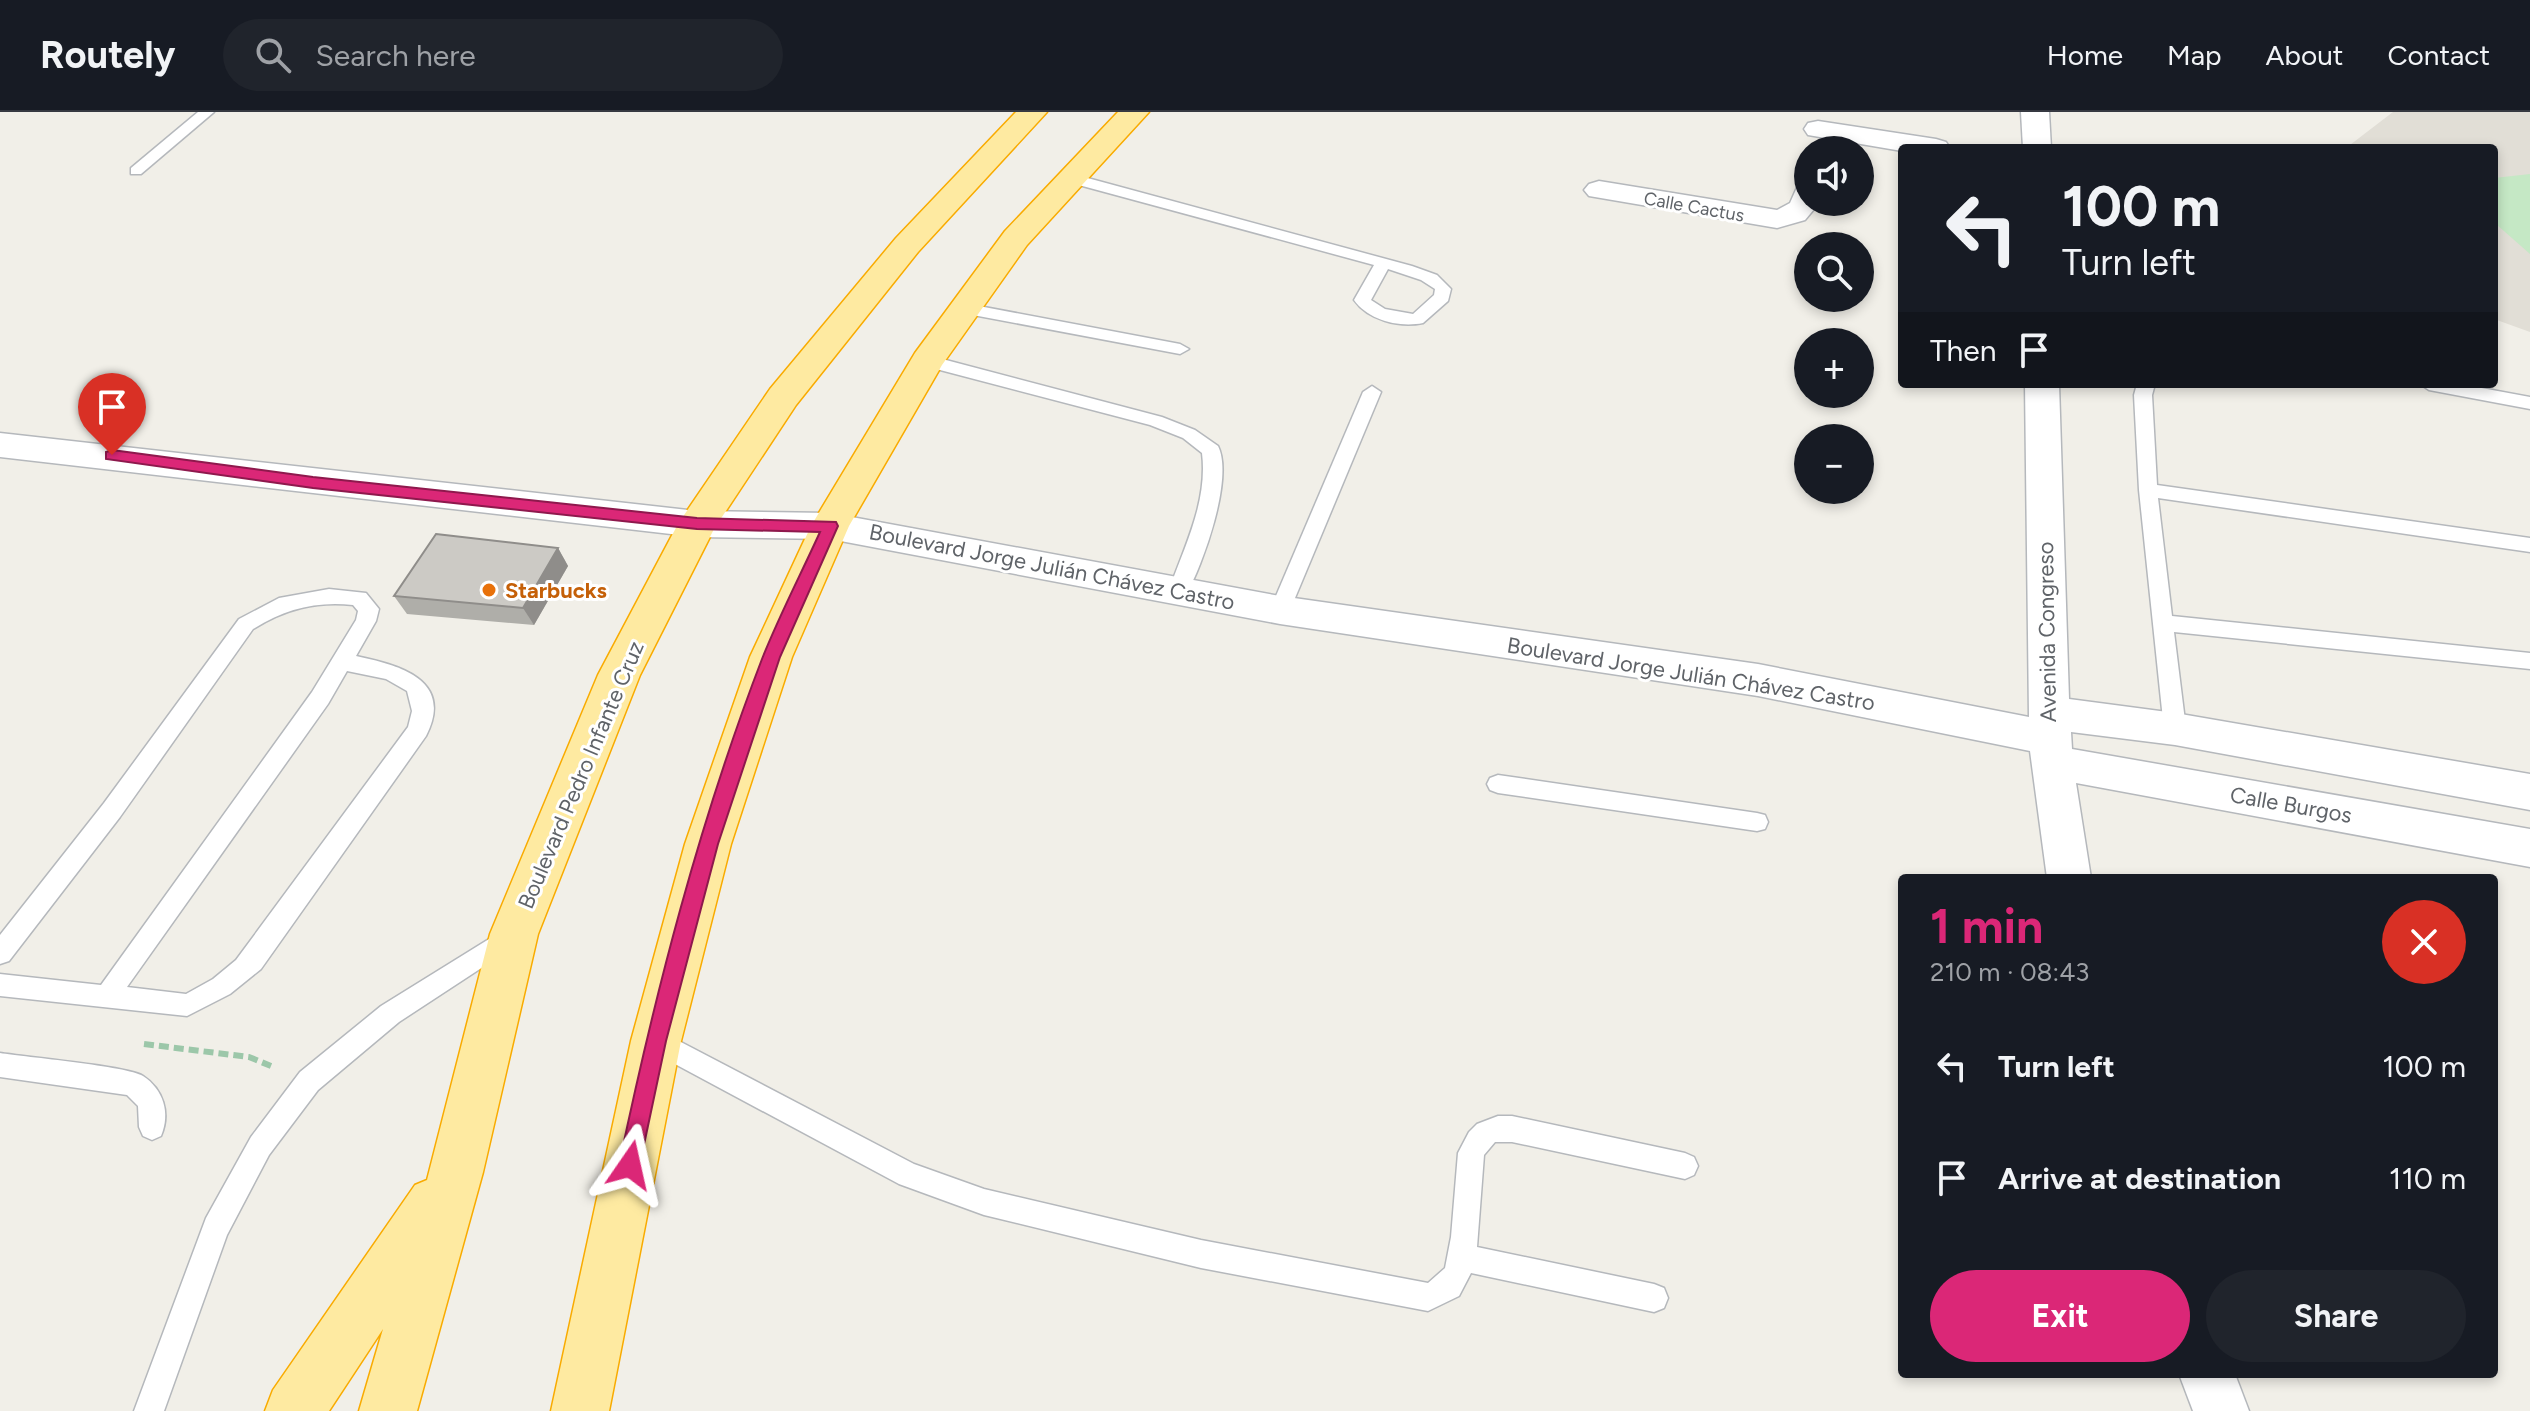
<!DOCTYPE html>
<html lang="en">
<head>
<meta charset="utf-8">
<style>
	body { margin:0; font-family:Figtree,sans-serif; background:#20242c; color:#f1f3f6; height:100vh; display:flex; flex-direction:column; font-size:30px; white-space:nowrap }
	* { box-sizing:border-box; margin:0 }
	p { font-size:26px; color:#9ea1a6 }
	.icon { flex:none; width:44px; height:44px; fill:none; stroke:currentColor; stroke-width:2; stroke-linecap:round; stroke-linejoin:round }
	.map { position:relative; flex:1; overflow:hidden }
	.details { position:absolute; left:1898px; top:762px; width:600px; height:504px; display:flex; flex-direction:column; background:#171b24; border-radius:8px; box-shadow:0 4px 12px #0003 }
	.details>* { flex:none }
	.banner { position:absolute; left:1898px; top:32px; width:600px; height:244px; border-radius:8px; box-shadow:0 4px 12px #0003; background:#171b24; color:#f1f3f6; overflow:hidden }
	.fabs { position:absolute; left:1794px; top:24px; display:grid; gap:16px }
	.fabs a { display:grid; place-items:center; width:80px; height:80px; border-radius:50%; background:#171b24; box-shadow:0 4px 12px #0003; font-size:40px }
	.pin { position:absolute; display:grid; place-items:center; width:68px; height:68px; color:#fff; margin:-82px -34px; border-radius:50% 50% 50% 0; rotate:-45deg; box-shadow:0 0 8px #0007 }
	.pin .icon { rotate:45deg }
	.me { position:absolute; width:88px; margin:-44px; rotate:11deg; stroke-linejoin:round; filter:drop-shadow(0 0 6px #0008) }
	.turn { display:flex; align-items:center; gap:28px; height:168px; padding:0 32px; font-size:36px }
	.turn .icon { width:104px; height:104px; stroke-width:2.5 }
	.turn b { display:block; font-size:56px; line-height:68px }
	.then { display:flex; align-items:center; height:76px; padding:0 32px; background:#0003; gap:16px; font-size:30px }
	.round { display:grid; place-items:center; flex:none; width:84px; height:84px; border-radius:42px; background:#20242c }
	.overview { display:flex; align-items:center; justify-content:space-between; height:136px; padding:0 32px }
	h1 { font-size:48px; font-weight:700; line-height:60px; color:#db2777 }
	.primary-button { display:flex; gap:16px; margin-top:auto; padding:16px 32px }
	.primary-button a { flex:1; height:92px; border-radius:48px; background:#db2777; color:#fff; font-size:32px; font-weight:700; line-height:92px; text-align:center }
	.primary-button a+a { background:#20242c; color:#f1f3f6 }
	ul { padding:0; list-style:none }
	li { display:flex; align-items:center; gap:24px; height:112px; padding:0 32px }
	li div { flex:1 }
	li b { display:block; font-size:30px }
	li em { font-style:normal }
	header { display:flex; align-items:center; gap:48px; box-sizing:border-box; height:112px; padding:0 40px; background:#171b24; border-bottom:2px solid #363941 }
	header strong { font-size:38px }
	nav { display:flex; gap:44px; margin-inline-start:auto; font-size:28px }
	.search { width:560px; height:72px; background:#20242c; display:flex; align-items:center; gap:20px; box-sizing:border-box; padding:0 28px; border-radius:44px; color:#9ea1a6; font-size:30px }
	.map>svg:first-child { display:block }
	.education { fill:#e1ded6 }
	.green { fill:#c5e8c5 }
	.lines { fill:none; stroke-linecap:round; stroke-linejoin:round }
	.service-casing { stroke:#b5b8bc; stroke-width:3 }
	.minor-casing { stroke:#b5b8bc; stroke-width:3 }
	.trunk-casing { stroke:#f9ab00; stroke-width:3 }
	.path { stroke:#9cc7a9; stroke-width:6; stroke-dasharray:10 5; stroke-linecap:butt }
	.service { fill:#fff; fill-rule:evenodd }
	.minor { fill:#fff; fill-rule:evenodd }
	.trunk { fill:#feeaa1; fill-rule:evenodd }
	.wall { fill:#afaea9 }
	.shaded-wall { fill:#8f8d8a }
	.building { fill:#cccac5; stroke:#8f8d8a; stroke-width:2 }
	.route { fill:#db2777; stroke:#8e194d; stroke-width:2 }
	.food-dot { fill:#e8710a; stroke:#fff; stroke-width:3 }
	.labels { text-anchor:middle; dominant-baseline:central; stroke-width:6; stroke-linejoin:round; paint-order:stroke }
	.far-street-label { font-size:18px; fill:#5f6368; stroke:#fff }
	.street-label { font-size:22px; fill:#5f6368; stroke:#fff }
	.food-label { font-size:22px; font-weight:bold; fill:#c56008; stroke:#fff; text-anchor:start }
</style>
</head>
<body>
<header>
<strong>Routely</strong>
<div class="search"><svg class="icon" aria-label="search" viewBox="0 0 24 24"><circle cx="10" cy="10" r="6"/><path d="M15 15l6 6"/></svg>Search here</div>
<nav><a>Home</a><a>Map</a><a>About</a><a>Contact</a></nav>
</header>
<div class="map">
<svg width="2530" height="1299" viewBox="0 0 2530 1299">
	<rect width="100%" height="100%" fill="#f1efe8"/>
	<path class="education" d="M2393,0H2530V220L2494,207V36H2346Z"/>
	<path class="green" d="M2530,62V142L2496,112L2494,106V66Z"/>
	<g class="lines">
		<g class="service-casing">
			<g id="service">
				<path d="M198,0H214L141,62H131V56Z"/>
				<path d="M1069,61L1412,154L1437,163L1451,177L1448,189L1423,211C1399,216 1368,208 1354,188L1374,153L1064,69L1061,66ZM1388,157L1421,168L1435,177L1434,183L1413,202L1385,197L1371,188Z"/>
				<path d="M963,191L1180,232L1189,237L1180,242L957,200L955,196Z"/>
				<path d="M927,243L1162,305L1195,318L1218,334C1234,366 1203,452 1186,483H1172L1169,478C1185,433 1208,389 1202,341L1183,326L1150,313L921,253L918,249L921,245Z"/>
				<path d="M2137,272H2155L2152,283L2157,373L2530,426V440L2158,386L2172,504L2530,541V557L2174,520L2186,617L2183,623L2175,626L2167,623L2164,617L2139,378L2134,283Z"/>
				<path d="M2420,272H2460L2530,285V297L2429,278Z"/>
				<path d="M1372,274L1381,280L1290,498L1287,503H1273L1270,498L1363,280Z"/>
				<path d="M329,477L366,481L379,497L376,509L356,544C398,553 455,567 426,624L261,857L230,882L187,904L0,884V862L101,873L312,580L356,508L358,499L353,493C316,489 285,497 253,517L120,705L9,849L0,852V823L104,691L239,507L279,486ZM347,559L386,567L407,579L412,599L408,615L236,848L213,867L186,882L127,875L328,592Z"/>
				<path d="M1498,663L1757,701L1765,703L1768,710L1765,717L1757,719L1498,681L1490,678L1487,672L1490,666Z"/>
				<path d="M510,814L518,818L522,825L518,832L399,910L318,978L269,1043L227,1123L164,1299H134L206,1106L251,1025L300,960L381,894Z"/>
				<path d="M656,917L914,1052L984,1077L1201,1128L1428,1171L1445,1156L1451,1125L1458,1041L1469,1020L1477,1012L1498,1004H1512L1685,1041L1694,1045L1698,1054L1694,1063L1685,1067L1512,1030H1495L1484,1043L1477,1135L1654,1172L1664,1176L1668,1186L1664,1196L1654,1200L1471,1161L1459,1184L1428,1199L1201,1156L984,1103L899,1072L647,937L643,929L647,921Z"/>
				<path d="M0,941C25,945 127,954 143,964C163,977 171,1001 161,1024L152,1028L143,1024L139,1015L138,994L127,983L0,965Z"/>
			</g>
		</g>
		<g class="minor-casing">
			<g id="minor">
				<path d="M2021,0H2049L2051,36H2023Z"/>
				<path d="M1818,9L1936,27L1946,30L1950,36H1902V39L1808,23L1804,17L1808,11Z"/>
				<path d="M1599,69L1777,98L1790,91L1798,73L1808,70V90H1820L1805,108L1777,116L1589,84L1584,78L1589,72Z"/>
				<path d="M2025,272H2059L2069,587L2175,601L2530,662V698L2175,633L2071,620L2072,637L2530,717V755L2076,671L2091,766H2047L2030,639L1758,584L1280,512L830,427L697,425L0,345V321L697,399L830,401L1280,484L1758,552L2029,605Z"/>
				<path d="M2179,1262H2235L2249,1299H2193Z"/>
			</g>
		</g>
		<g class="trunk-casing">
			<g id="trunk">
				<path d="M1016,0H1047L918,140L796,293L714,417L640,563L538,822L483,1060L417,1299H359L383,1217L329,1299H265L273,1278L415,1073L427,1068L490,822L598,563L678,412L770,277L896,126Z"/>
				<path d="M1118,0H1149L1027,133L942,253L849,414L792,545L731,732L681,929L609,1299H551L631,929L685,732L750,545L811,414L915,241L1005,119Z"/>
			</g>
		</g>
		<path class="path" d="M144,932L249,945L271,954"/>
		<use href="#service" class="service"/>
		<use href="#minor" class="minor"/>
		<use href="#trunk" class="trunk"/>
	</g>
	<path class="wall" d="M558,436L568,454L534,513L407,502L394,484Z"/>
	<path class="shaded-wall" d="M558,436L568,454L534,513L523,496Z"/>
	<path class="building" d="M436,422L558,436L523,496L394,484Z"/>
	<path class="route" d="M112,338L313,365L697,406L836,410L838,414L780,545L718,732L666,929L638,1061L630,1064L623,1061L619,1053C655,881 699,711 762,547C779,504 801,462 820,420L697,417L313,376L106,347V340Z"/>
	<circle class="food-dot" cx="489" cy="478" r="8"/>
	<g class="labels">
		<g class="far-street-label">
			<text transform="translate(1694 95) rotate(10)">Calle Cactus</text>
		</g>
		<g class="street-label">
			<text transform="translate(1052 455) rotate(11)">Boulevard Jorge Julián Chávez Castro</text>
			<text transform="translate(2047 520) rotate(-91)">Avenida Congreso</text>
			<text transform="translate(1691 562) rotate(9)">Boulevard Jorge Julián Chávez Castro</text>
			<text transform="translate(581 663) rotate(-67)">Boulevard Pedro Infante Cruz</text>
			<text transform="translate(2291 693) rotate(10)">Calle Burgos</text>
		</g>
		<g class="food-label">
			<text x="505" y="478">Starbucks</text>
		</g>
	</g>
</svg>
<div class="fabs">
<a><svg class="icon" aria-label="sound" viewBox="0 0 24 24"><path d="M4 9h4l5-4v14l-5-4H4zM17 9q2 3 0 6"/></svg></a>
<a><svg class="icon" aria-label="search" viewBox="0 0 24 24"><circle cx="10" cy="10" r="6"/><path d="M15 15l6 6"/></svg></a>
<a>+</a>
<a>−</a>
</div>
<div class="pin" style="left:112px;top:343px;background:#d93025"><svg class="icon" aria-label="arrive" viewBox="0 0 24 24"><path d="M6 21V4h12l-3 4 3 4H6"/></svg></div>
<svg class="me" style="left:630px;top:1053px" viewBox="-20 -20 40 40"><path d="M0-17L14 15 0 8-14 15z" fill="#db2777" stroke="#fff" stroke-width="4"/></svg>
<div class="banner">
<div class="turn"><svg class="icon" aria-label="left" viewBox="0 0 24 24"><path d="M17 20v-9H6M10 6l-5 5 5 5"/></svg><div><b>100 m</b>Turn left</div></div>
<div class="then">Then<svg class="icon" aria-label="arrive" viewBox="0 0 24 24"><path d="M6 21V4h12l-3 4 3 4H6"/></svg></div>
</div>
<section class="details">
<div class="overview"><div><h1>1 min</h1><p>210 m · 08:43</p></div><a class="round" style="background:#d93025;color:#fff"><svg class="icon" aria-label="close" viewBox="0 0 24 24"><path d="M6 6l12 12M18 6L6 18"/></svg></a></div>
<ul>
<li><svg class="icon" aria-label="left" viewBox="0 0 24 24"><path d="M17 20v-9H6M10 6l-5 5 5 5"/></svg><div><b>Turn left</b></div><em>100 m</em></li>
<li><svg class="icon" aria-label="arrive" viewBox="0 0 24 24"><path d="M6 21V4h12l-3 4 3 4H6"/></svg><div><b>Arrive at destination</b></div><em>110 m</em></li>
</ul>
<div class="primary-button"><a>Exit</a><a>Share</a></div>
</section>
</div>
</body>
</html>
